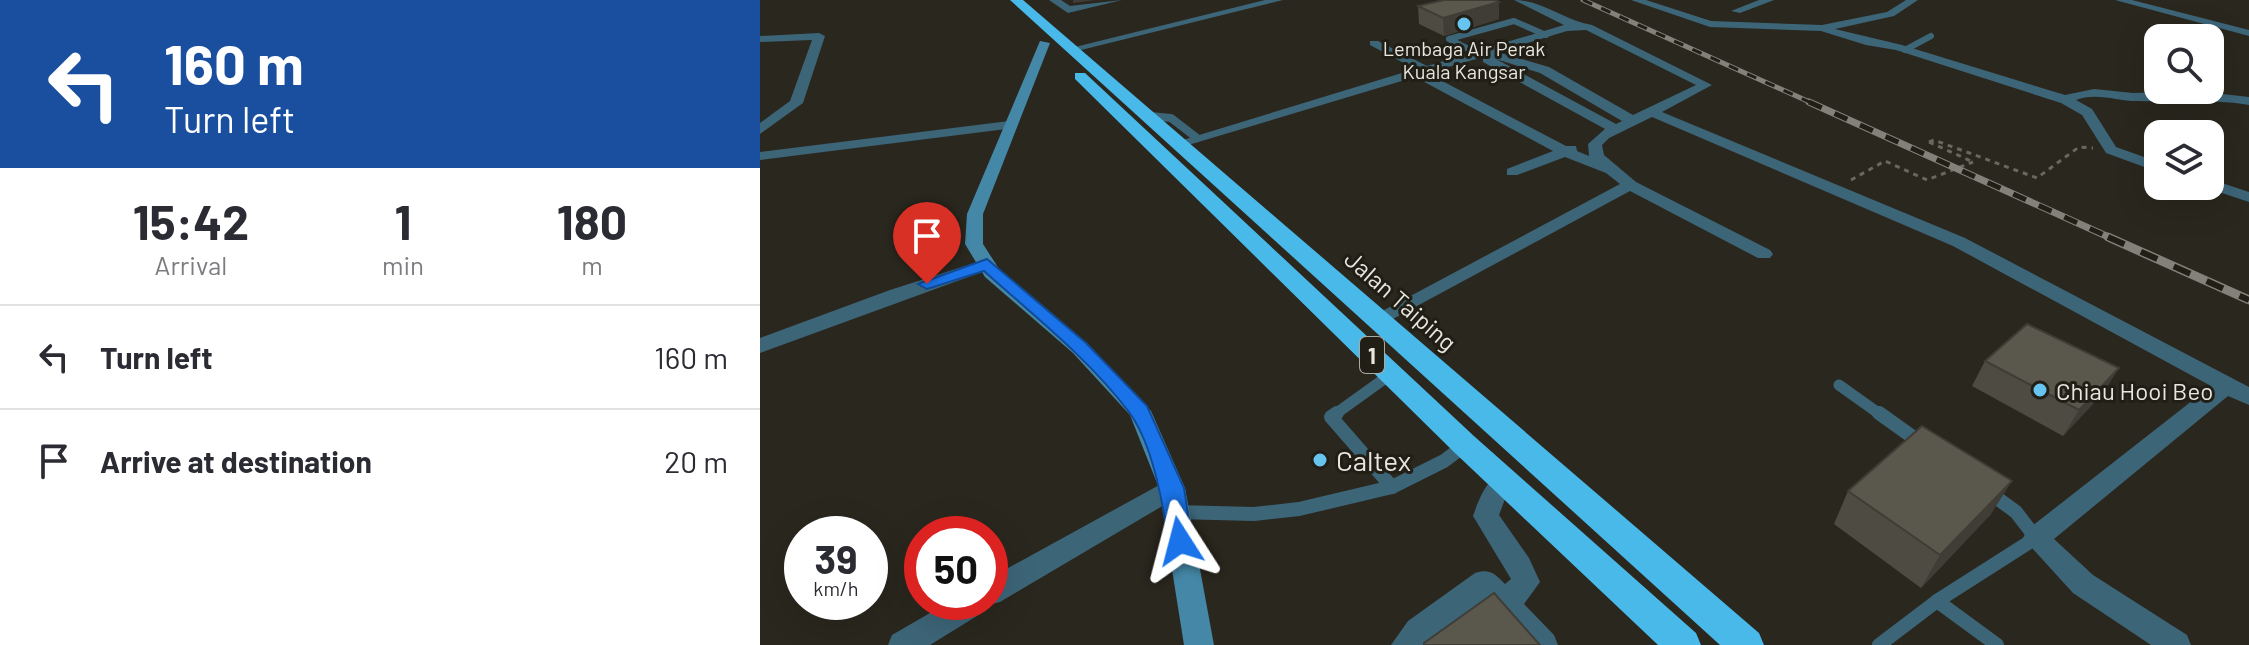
<!DOCTYPE html>
<html lang="en">
<head>
<meta charset="utf-8">
<style>
	body { margin:0; font-family:Barlow,sans-serif; background:#f7f7f7; color:#2b2b33; height:100vh; display:flex; flex-direction:column; font-size:30px; white-space:nowrap }
	* { box-sizing:border-box; margin:0 }
	p { font-size:26px; color:#7c7c81 }
	.icon { flex:none; width:44px; height:44px; fill:none; stroke:currentColor; stroke-width:2; stroke-linecap:round; stroke-linejoin:round }
	.map { position:relative; flex:1; overflow:hidden }
	.drawer { display:flex; flex-direction:column; background:#fff; width:760px }
	.drawer>* { flex:none }
	.guide { background:#1a4fa0; color:#fff; overflow:hidden }
	.buttons { position:absolute; left:1384px; top:24px; display:grid; gap:16px }
	.buttons a { display:grid; place-items:center; width:80px; height:80px; border-radius:16px; background:#fff; box-shadow:0 8px 32px #0002; font-size:40px }
	.speed { position:absolute; left:24px; top:516px; display:flex; gap:16px; font-size:40px; font-weight:700; text-align:center }
	.speed>* { display:grid; place-content:center; width:104px; height:104px; border-radius:50%; background:#fff; box-shadow:0 8px 32px #0002; line-height:1 }
	.speed small { font-size:20px; font-weight:400 }
	.speed .limit { border:12px solid #d22; background:#fff; color:#111 }
	.pin { position:absolute; display:grid; place-items:center; width:68px; height:68px; color:#fff; margin:-82px -34px; border-radius:50% 50% 50% 0; rotate:-45deg; box-shadow:0 0 8px #0007 }
	.pin .icon { rotate:45deg }
	.me { position:absolute; width:88px; margin:-44px; rotate:351deg; stroke-linejoin:round; filter:drop-shadow(0 0 6px #0008) }
	.turn { display:flex; align-items:center; gap:28px; height:168px; padding:0 32px; font-size:36px }
	.turn .icon { width:104px; height:104px; stroke-width:2.5 }
	.turn b { display:block; font-size:56px; line-height:68px }
	.eta { display:flex; justify-content:space-evenly; align-items:center; height:136px; text-align:center }
	.eta b { font-size:48px; font-weight:700; line-height:56px }
	ul { padding:0; list-style:none }
	li { display:flex; align-items:center; gap:24px; height:104px; padding:0 32px; border-top:2px solid #e1e1e2 }
	li div { flex:1 }
	li b { display:block; font-size:30px }
	li em { font-style:normal }
	main { display:flex; flex:1; min-height:0 }
	.map>svg:first-child { display:block }
	.lines { fill:none; stroke-linecap:round; stroke-linejoin:round }
	.path { stroke:#69675e; stroke-width:3; stroke-dasharray:5 5; stroke-linecap:butt }
	.lane-far3 { stroke:#3d6578; stroke-width:6 }
	.lane-far2 { stroke:#3d6578; stroke-width:8 }
	.lane-far1 { stroke:#3d6578; stroke-width:11 }
	.lane { stroke:#3d6578; stroke-width:14 }
	.street { fill:#3d6578; fill-rule:evenodd }
	.secondary { fill:#4487a6; fill-rule:evenodd }
	.highway { fill:#49b9e9; fill-rule:evenodd }
	.rail-far2-casing { stroke:#838179; stroke-width:5 }
	.rail-far1-casing { stroke:#838179; stroke-width:7 }
	.rail-casing { stroke:#838179; stroke-width:9 }
	.rail-far2 { stroke:#201e15; stroke-width:3; stroke-dasharray:10; stroke-linecap:butt }
	.rail-far1 { stroke:#201e15; stroke-width:5; stroke-dasharray:14; stroke-linecap:butt }
	.rail { stroke:#201e15; stroke-width:6; stroke-dasharray:18; stroke-linecap:butt }
	.wall { fill:#4d4b42 }
	.shaded-wall { fill:#3f3d36 }
	.building { fill:#5a574d; stroke:#3f3d36; stroke-width:2 }
	.route { fill:#1a73e8; stroke:#114b97; stroke-width:2 }
	.poi-dot { fill:#66c4ef; stroke:#201e15; stroke-width:3 }
	.labels { text-anchor:middle; dominant-baseline:central; stroke-width:6; stroke-linejoin:round; paint-order:stroke }
	.far-poi-label { font-size:20px; fill:#e7e6df; stroke:#201e15 }
	.shield { fill:#201e15; stroke:#abaaa2; stroke-width:2 }
	.shield-label { font-size:22px; font-weight:bold; fill:#e7e6df }
	.street-label { font-size:24px; fill:#e7e6df; stroke:#201e15 }
	.poi-label { font-size:24px; fill:#e7e6df; stroke:#201e15; text-anchor:start }
	.near-poi-label { font-size:28px; fill:#e7e6df; stroke:#201e15; text-anchor:start }
</style>
</head>
<body>
<main>
<section class="drawer">
<div class="guide">
<div class="turn"><svg class="icon" aria-label="left" viewBox="0 0 24 24"><path d="M17 20v-9H6M10 6l-5 5 5 5"/></svg><div><b>160 m</b>Turn left</div></div>
</div>
<div class="eta">
<div><b>15:42</b><p>Arrival</p></div>
<div><b>1</b><p>min</p></div>
<div><b>180</b><p>m</p></div>
</div>
<ul>
<li><svg class="icon" aria-label="left" viewBox="0 0 24 24"><path d="M17 20v-9H6M10 6l-5 5 5 5"/></svg><div><b>Turn left</b></div><em>160 m</em></li>
<li><svg class="icon" aria-label="arrive" viewBox="0 0 24 24"><path d="M6 21V4h12l-3 4 3 4H6"/></svg><div><b>Arrive at destination</b></div><em>20 m</em></li>
</ul>
</section>
<div class="map">
<svg width="1489" height="645" viewBox="0 0 1489 645">
	<rect width="100%" height="100%" fill="#2a271e"/>
	<g class="lines">
		<g class="path">
			<path d="M1169,142L1174,140L1277,178L1319,147L1333,148"/>
			<path d="M1169,142L1213,162"/>
			<path d="M1091,180L1125,161L1167,180L1213,162"/>
		</g>
		<g class="lane-far3">
			<path d="M1145,50L1171,36"/>
			<path d="M720,55L689,39L754,21L786,35"/>
		</g>
		<path class="lane-far2" d="M390,116L411,118L437,138"/>
		<g class="lane-far1">
			<path d="M1079,385L1121,415"/>
			<path d="M574,415L631,374"/>
		</g>
		<g class="lane">
			<path d="M577,413L571,417L632,487L684,461L704,446"/>
			<path d="M1119,413L1161,443"/>
			<path d="M416,512L494,514L539,509L632,487"/>
			<path d="M1177,601L1237,645"/>
			<path d="M1119,645L1177,601L1276,538L1256,512L1230,493"/>
		</g>
		<g class="street">
			<path d="M289,0H301L310,6L362,0L308,13Z"/>
			<path d="M505,0H523L313,52L307,49Z"/>
			<path d="M754,0C782,0 805,21 832,25L952,85L902,112L1205,238L1489,387V405L1468,396L1294,539L1333,575L1427,635L1431,645H1391L1313,593L1263,538L1267,530L1451,386L1193,246L892,117L849,138L842,145L844,155L876,182L1010,250L1013,254L1010,258H998L870,191L620,326L610,320L613,316L860,184L846,173L805,157L757,175H747V169L793,151L655,77L425,146L413,143L655,69L610,45V41H618L667,66L804,25ZM826,30L936,85L873,115L789,67L737,52L807,31ZM723,57V62L845,129L828,144L829,156L817,151L816,146H806L667,73ZM736,59L780,73L862,121L856,124Z"/>
			<path d="M871,0H886L951,21L1062,25L1127,12L1146,0H1158L1134,16L1075,29L1142,45L1305,95L1334,89L1373,93L1436,91L1489,97V105C1451,99 1415,102 1377,101C1357,101 1336,92 1316,100L1332,109L1356,147L1398,162V172L1346,153L1322,115L1301,103L1136,50L1106,45L1061,31L950,27Z"/>
			<path d="M999,0H1014L980,13L971,11Z"/>
			<path d="M1355,0H1372L1489,30V36Z"/>
			<path d="M59,33L65,36L43,103L0,134V123L30,101L52,40L0,42V36Z"/>
			<path d="M249,121L256,125L254,128L0,160V152Z"/>
			<path d="M1450,179L1489,192V202L1444,187L1450,186Z"/>
			<path d="M227,259L233,260L236,264L233,268L0,353V338L130,290Z"/>
			<path d="M747,471L756,474L759,481L745,499L739,515L769,558L780,582L764,604L794,635L798,645H764L723,600L665,645H631L648,621L715,573C730,568 735,574 745,584L751,579L713,516C720,497 726,478 747,471Z"/>
			<path d="M412,478L421,481L425,488L421,495L240,602L228,605L225,611L170,645H128L132,635L189,602H230V578Z"/>
		</g>
		<path class="secondary" d="M280,41L290,43L223,214V244L239,269L327,343L391,411L425,488L454,645H424L399,488L370,415L313,353L225,277L205,244L207,214Z"/>
		<g class="highway">
			<path d="M250,0H263L999,633L1004,645H960Z"/>
			<path d="M315,73H325L715,437L936,633L941,645H898L695,453L315,79Z"/>
		</g>
		<g class="rail-far2-casing">
			<path id="rail-far2" d="M823,0L1054,104"/>
		</g>
		<g class="rail-far1-casing">
			<path id="rail-far1" d="M1049,102L1353,239"/>
		</g>
		<g class="rail-casing">
			<path id="rail" d="M1348,237L1489,300"/>
		</g>
		<use href="#rail-far2" class="rail-far2"/>
		<use href="#rail-far1" class="rail-far1"/>
		<use href="#rail" class="rail"/>
	</g>
	<g class="wall">
		<path d="M658,6L739,19L684,36L659,24Z"/>
		<path d="M1225,361L1359,368L1342,394L1303,436L1212,386Z"/>
		<path d="M1088,491L1231,514L1161,588L1074,524Z"/>
	</g>
	<g class="shaded-wall">
		<path d="M313,0H336L313,3Z"/>
		<path d="M739,2V19L684,36L683,18Z"/>
		<path d="M1359,368L1342,394L1303,436L1319,410Z"/>
		<path d="M1252,481L1231,514L1161,588L1180,555Z"/>
	</g>
	<g class="building">
		<path d="M684,0H735L739,2L683,18L658,6Z"/>
		<path d="M1267,324L1359,368L1319,410L1225,361Z"/>
		<path d="M1162,426L1252,481L1180,555L1088,491Z"/>
		<path d="M734,593L780,645H664V643Z"/>
	</g>
	<path class="route" d="M227,259L326,343L387,406L424,488L432,541L429,548L420,551L412,548L408,541C403,503 392,443 369,412C329,359 273,315 224,271L167,289L158,284Z"/>
	<g class="poi-dot">
		<circle cx="704" cy="24" r="8"/>
		<circle cx="1280" cy="390" r="8"/>
		<circle cx="560" cy="460" r="8"/>
	</g>
	<g class="labels">
		<g class="far-poi-label">
			<text x="704" y="48">Lembaga Air Perak<tspan x="704" dy="23">Kuala Kangsar</tspan></text>
		</g>
		<rect class="shield" x="600" y="337" width="24" height="36" rx="6"/>
		<g class="shield-label">
			<text x="612" y="355">1</text>
		</g>
		<g class="street-label">
			<text transform="translate(641 300) rotate(41)">Jalan Taiping</text>
		</g>
		<g class="poi-label">
			<text x="1296" y="390">Chiau Hooi Beo</text>
		</g>
		<g class="near-poi-label">
			<text x="576" y="460">Caltex</text>
		</g>
	</g>
</svg>
<div class="buttons">
<a><svg class="icon" aria-label="search" viewBox="0 0 24 24"><circle cx="10" cy="10" r="6"/><path d="M15 15l6 6"/></svg></a>
<a><svg class="icon" aria-label="layers" viewBox="0 0 24 24"><path d="M12 4l9 5-9 5-9-5zM3 14l9 5 9-5"/></svg></a>
</div>
<div class="speed"><div>39<small>km/h</small></div><div class="limit">50</div></div>
<div class="pin" style="left:167px;top:284px;background:#d93025"><svg class="icon" aria-label="arrive" viewBox="0 0 24 24"><path d="M6 21V4h12l-3 4 3 4H6"/></svg></div>
<svg class="me" style="left:420px;top:541px" viewBox="-20 -20 40 40"><path d="M0-17L14 15 0 8-14 15z" fill="#1a73e8" stroke="#fff" stroke-width="4"/></svg>
</div>
</main>
</body>
</html>
